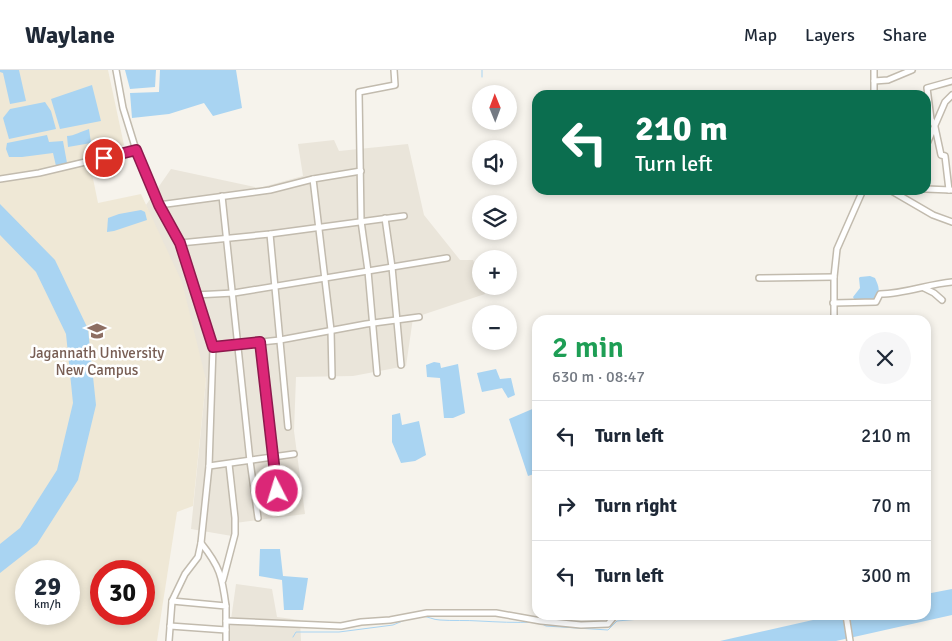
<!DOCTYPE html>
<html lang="en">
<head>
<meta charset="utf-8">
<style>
	body { margin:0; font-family:Signika,sans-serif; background:#f6f6f7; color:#1f2937; height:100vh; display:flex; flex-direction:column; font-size:19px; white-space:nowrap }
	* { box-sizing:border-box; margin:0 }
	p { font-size:16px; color:#747a83 }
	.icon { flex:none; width:28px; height:28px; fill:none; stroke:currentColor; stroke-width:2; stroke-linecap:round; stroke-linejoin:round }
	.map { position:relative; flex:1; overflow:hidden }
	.side { position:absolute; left:532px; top:245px; width:399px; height:305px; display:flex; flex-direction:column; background:#fff; border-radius:15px; box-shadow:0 2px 8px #0003 }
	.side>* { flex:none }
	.banner { position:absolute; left:532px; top:20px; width:399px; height:105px; border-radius:15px; box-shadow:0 2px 8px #0003; background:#0b6e4f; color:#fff; overflow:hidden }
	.needle { width:32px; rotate:359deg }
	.buttons { position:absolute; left:472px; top:15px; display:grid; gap:10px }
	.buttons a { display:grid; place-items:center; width:45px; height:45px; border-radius:50%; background:#fff; box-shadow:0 2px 8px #0003; font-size:25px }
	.speed { position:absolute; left:15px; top:490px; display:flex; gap:10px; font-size:25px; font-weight:700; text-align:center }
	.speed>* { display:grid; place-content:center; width:65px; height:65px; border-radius:50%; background:#fff; box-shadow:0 2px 8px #0003; line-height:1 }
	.speed small { font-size:12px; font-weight:400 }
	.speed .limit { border:8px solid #d22; background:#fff; color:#111 }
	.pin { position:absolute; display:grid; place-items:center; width:42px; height:42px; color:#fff; margin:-21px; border:2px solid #fff; border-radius:50%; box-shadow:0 1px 5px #0007 }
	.me { position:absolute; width:55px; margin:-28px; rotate:355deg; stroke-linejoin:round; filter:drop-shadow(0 0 4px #0008) }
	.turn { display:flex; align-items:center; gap:18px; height:105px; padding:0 20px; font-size:22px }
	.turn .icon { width:65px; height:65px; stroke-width:2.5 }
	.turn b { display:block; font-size:35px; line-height:42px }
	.round { display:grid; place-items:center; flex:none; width:52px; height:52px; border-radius:26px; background:#f6f6f7 }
	.summary { display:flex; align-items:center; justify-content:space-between; height:85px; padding:0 20px }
	h1 { font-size:30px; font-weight:600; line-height:38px; color:#1e9e55 }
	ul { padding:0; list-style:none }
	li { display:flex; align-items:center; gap:15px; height:70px; padding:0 20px; border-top:1px solid #e0e1e3 }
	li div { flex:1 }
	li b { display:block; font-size:19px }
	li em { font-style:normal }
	header { display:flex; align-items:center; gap:30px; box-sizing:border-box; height:70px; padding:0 25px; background:#fff; border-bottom:1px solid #e0e1e3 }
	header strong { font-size:24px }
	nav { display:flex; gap:28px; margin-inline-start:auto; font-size:18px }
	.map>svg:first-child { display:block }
	.residential { fill:#eae5da }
	.education { fill:#efe8d6; fill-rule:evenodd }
	.water { fill:#a9d4f2 }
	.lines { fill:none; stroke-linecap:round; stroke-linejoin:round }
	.stream { stroke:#a9d4f2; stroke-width:1 }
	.street-casing { stroke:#c2bbae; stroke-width:8 }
	.street { stroke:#fff; stroke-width:5 }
	.route-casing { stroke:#8e194d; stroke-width:12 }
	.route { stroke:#db2777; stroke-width:9 }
	.labels { text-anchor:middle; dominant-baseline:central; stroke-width:5; stroke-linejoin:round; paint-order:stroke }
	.education-label { font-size:15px; fill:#785e54; stroke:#fff }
</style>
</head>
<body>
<header>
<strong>Waylane</strong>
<nav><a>Map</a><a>Layers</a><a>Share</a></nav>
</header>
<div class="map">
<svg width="952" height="571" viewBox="0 0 952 571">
	<rect width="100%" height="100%" fill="#f6f3ec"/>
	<g class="residential">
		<path d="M334,70L339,81L408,74L424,145L460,190H473L485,224L413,248L406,296L353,306L296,307L294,361L305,444L235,453L232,466L191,459L206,310L146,135L171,99L259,118L303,106L298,74Z"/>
		<path d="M236,514L272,519L277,547L300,550L301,571H228Z"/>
	</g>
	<path class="education" d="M0,0H108L124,75L88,84L98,133L141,124L182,212L206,310L193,436L177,442L157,571H0ZM26,501H69V544H26ZM101,501H144V544H101Z"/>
	<g class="water">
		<path d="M0,0H19L26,31L10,34L3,3L0,2Z"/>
		<path d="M125,0H156L155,17L130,19Z"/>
		<path d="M160,0H236L242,38L213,46L204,33L169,44L132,48L130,23L159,22Z"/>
		<path d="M92,15L101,51L60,59L51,29Z"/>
		<path d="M45,32L51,41L56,59L9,69L3,48L10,39Z"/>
		<path d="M89,59L91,73L68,77L67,66C74,66 82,61 89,59Z"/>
		<path d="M47,65L49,72L63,71L67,93L56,96L53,83L22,87H9L6,79L7,73Z"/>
		<path d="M0,134L55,190L88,259L96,335L78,410L37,474L0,503V474L20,458L57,400L73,333L66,264L36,202L0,165Z"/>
		<path d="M141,140L145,142L147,150L114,161L107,162L108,148L119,144Z"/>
		<path d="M870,206L875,208C879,217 881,222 875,230L855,231L853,227L860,218L859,208L860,207Z"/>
		<path d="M434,292L440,293L441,298L458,294L465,343L453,348H444L440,308L427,307L426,295Z"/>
		<path d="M496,299L500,309L511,308L515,325L508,328L502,318L482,322L477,303Z"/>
		<path d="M537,337V403L528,406L509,349Z"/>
		<path d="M400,343L402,355L419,351L426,385L415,391L401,393L392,372V345Z"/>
		<path d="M260,479H280L283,506L308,508L303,540H284L282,510L259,506Z"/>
		<path d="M952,519V545L836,571H720L835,545H926V524Z"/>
	</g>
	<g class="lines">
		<g class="stream">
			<path d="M482,7V0"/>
			<path d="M421,546C428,546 433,550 440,550C453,551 466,550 479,551C498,552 515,553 534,552"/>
			<path d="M542,554L546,556L608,560L617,551L640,549"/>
			<path d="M293,567L296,562H339L393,555L405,550"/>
		</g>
		<g class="street-casing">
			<g id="street">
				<path d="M116,0L123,38L136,80L159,135L180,173L213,277L209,396L201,473C220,497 222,506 226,536"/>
				<path d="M874,0V25"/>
				<path d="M874,11L888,10L912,0"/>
				<path d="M926,76L945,32L952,25"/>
				<path d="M0,109L39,103L136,80"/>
				<path d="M926,119L951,120"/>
				<path d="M890,120L933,145L952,152"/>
				<path d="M949,120L945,86L941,85L935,57L931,49L927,18L952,11"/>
				<path d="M222,126L250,391L258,448"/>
				<path d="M159,135L270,120L313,109"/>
				<path d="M385,148L392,197L401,295"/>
				<path d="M270,164L288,357"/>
				<path d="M180,173L270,164L404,146"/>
				<path d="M759,208L834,207"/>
				<path d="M924,218L934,223L942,230"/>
				<path d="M195,225L234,223L447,188"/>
				<path d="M833,233L876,232L880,224C905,224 928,214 952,212"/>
				<path d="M834,250V207L837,179L863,120"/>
				<path d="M260,272L278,438"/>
				<path d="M213,277L280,270L366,254L419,247"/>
				<path d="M377,303L368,201L361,151L359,22L395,15L394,0"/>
				<path d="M332,306L331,260L313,109L361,101"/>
				<path d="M209,396L294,384"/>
				<path d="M223,510L235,464V448L229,394"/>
				<path d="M172,531L226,536V571"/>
				<path d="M846,545L850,571"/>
				<path d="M226,551L341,556L361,552L390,550L427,543H496L541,551L581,555L608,554L613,548L614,545"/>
				<path d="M170,556L226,560"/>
				<path d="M169,571L172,531L185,504L198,487L201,473"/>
			</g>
		</g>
		<use href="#street" class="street"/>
	</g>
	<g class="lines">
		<g class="route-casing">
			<path id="route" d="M104,88L136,80L159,135L180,173L213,277L260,272L277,421"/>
		</g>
		<use href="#route" class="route"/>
	</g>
	<defs>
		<g id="university-bare" transform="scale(1.5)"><path d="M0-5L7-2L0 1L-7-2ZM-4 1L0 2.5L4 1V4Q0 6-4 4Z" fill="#8d6e63" stroke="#fff" stroke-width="2.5" paint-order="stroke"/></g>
	</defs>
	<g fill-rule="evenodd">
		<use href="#university-bare" x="97" y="261"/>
	</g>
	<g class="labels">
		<g class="education-label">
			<text x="97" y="283">Jagannath University<tspan x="97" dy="17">New Campus</tspan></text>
		</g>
	</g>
</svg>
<div class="buttons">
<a><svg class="needle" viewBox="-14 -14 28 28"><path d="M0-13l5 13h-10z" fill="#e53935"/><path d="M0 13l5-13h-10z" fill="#747a83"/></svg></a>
<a><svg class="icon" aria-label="sound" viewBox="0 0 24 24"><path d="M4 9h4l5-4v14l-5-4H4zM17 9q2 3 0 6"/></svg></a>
<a><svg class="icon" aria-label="layers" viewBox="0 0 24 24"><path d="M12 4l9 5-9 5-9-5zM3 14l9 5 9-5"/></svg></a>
<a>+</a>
<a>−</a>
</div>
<div class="speed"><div>29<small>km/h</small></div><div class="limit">30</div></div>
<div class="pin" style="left:104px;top:88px;background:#d93025"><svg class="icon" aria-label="arrive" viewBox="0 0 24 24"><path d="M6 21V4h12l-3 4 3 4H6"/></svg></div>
<svg class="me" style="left:277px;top:421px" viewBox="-20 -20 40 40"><circle r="17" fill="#db2777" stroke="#fff" stroke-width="3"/><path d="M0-11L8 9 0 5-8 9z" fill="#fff"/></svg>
<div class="banner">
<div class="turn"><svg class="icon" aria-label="left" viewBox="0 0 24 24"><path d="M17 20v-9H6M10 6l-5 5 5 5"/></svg><div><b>210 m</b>Turn left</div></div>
</div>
<section class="side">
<div class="summary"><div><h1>2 min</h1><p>630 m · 08:47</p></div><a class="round"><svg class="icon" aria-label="close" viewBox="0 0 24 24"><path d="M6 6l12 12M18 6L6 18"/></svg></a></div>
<ul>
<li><svg class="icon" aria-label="left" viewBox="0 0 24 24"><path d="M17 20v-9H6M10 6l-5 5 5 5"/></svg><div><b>Turn left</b></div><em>210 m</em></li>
<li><svg class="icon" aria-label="right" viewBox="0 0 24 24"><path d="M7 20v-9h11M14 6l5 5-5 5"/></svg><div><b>Turn right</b></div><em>70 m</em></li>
<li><svg class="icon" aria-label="left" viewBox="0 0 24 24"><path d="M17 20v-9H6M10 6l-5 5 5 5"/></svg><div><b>Turn left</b></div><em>300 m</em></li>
</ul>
</section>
</div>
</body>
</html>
